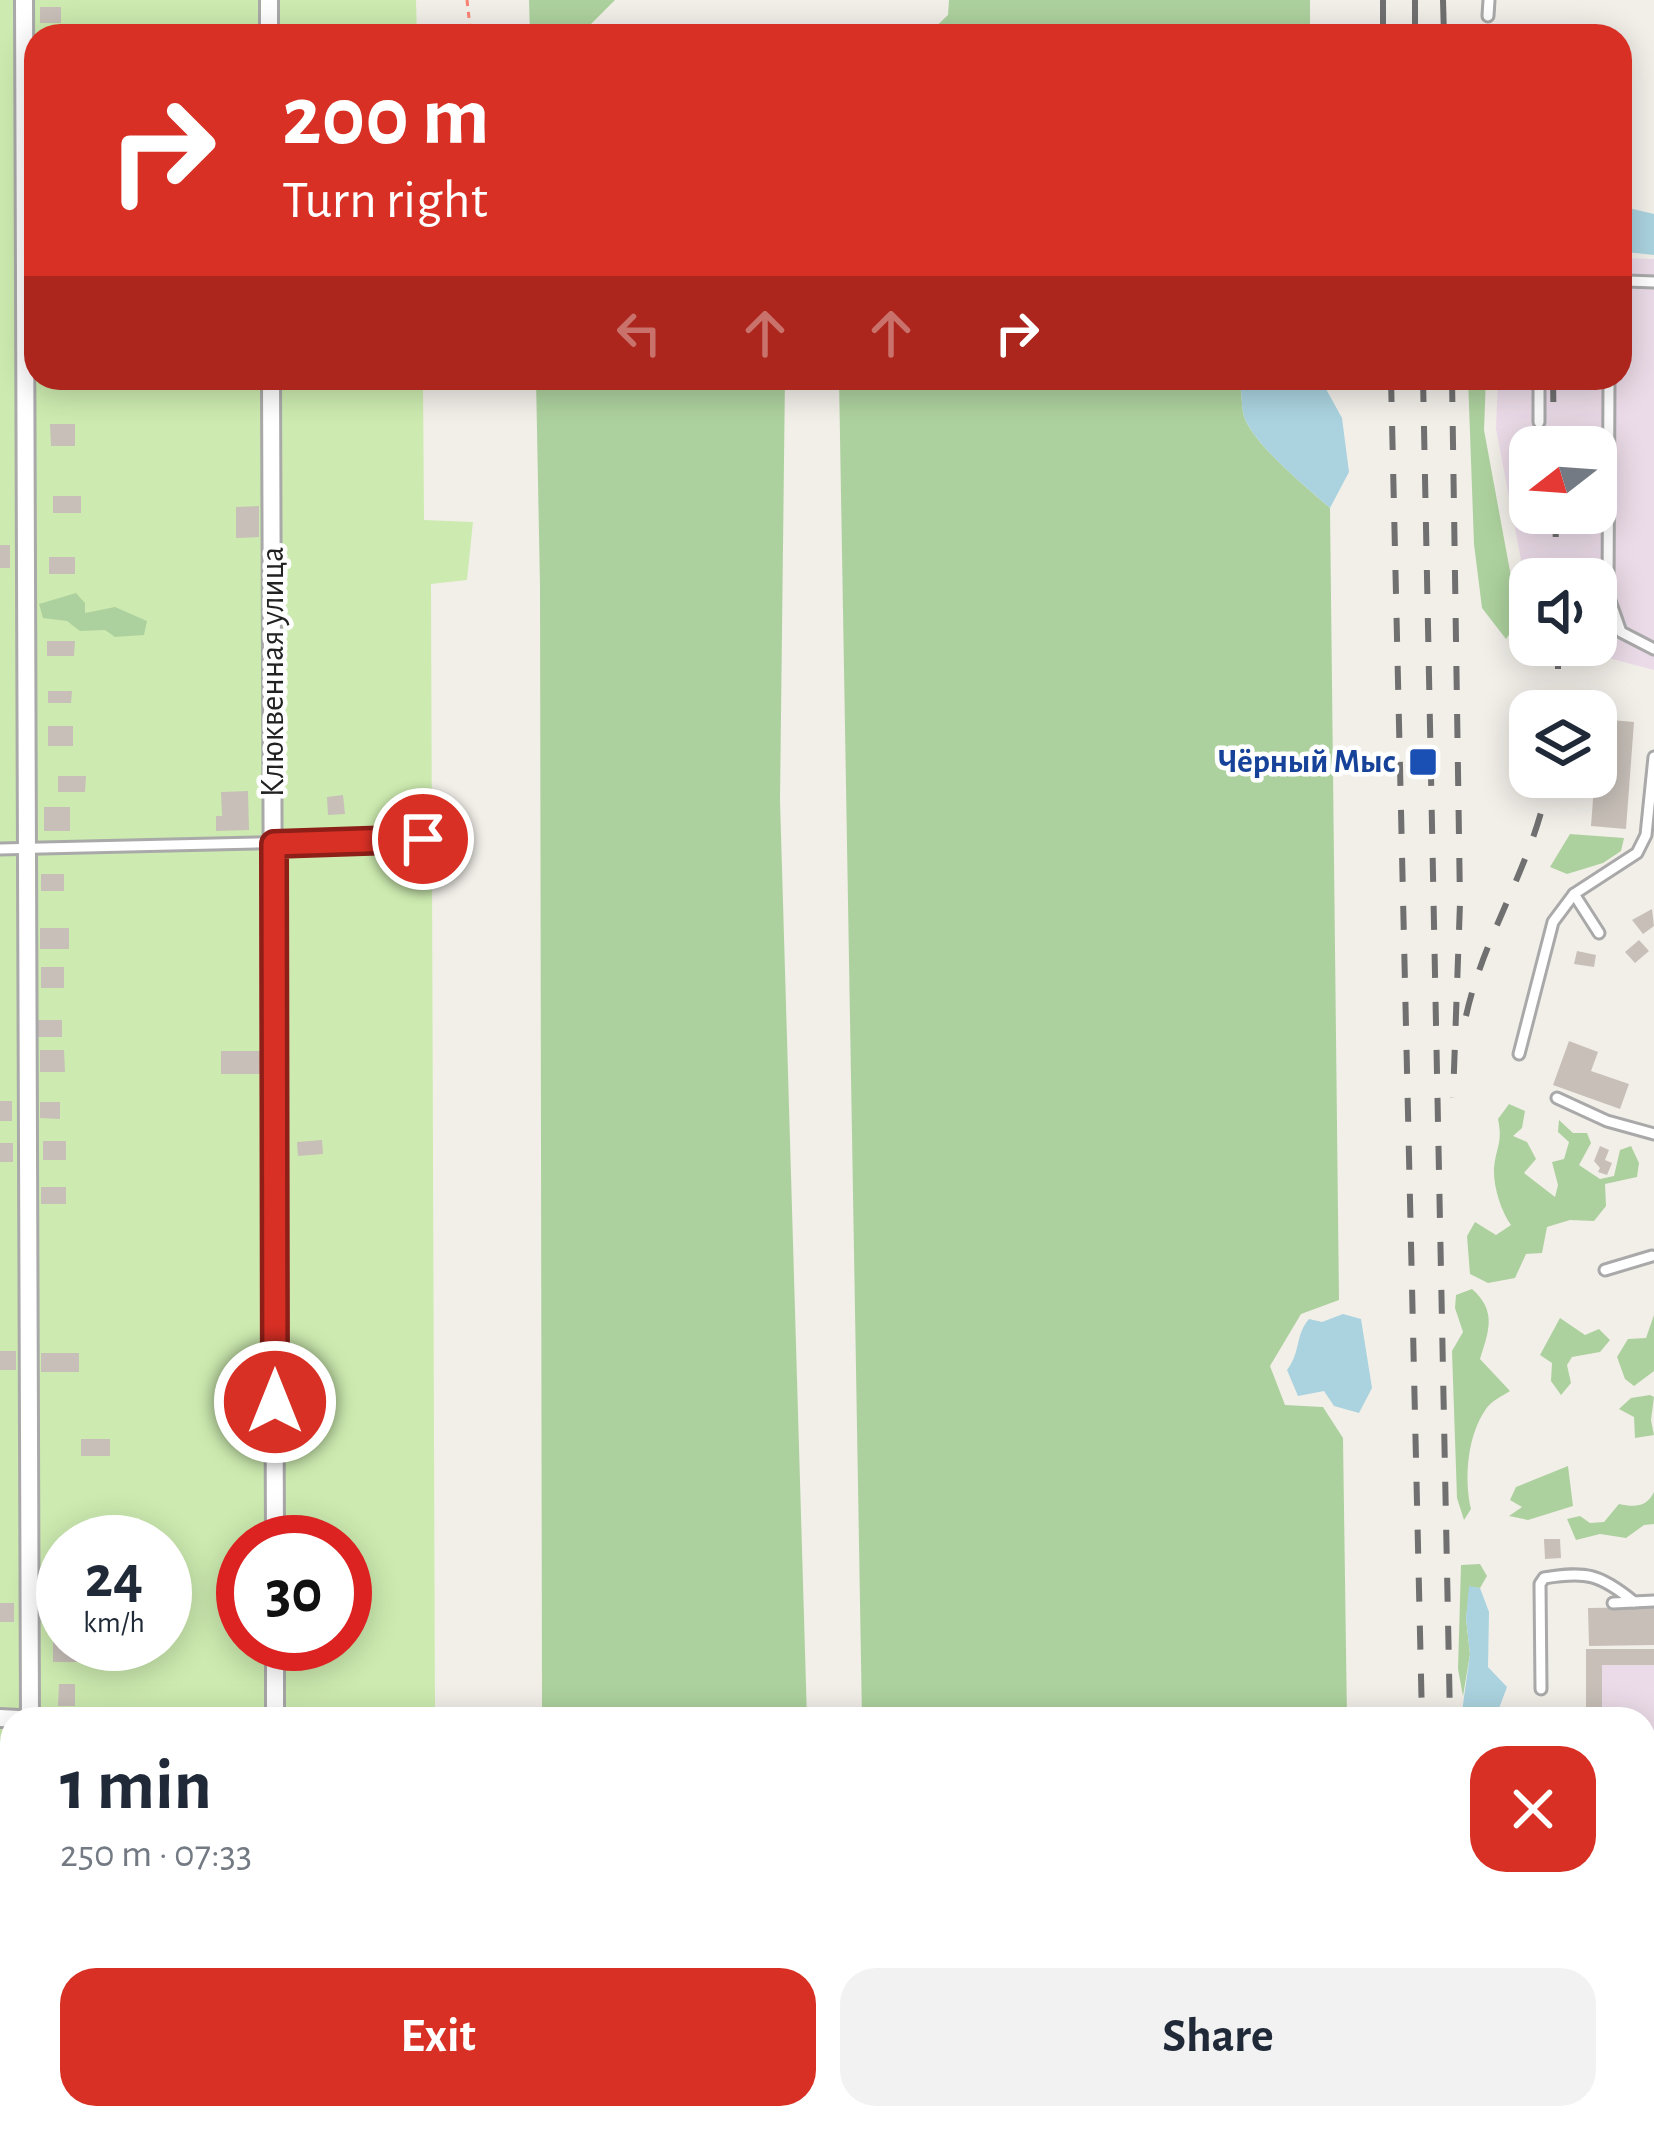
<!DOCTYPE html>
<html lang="en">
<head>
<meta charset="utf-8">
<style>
	body { margin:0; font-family:"Alegreya Sans",sans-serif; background:#f2f2f3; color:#1f2937; height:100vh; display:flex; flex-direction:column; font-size:45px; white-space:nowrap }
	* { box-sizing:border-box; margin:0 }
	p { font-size:39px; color:#747a83 }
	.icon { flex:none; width:66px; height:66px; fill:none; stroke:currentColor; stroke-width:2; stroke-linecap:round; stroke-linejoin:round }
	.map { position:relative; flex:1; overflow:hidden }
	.panel { position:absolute; left:0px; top:1707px; width:1656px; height:423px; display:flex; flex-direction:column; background:#fff; border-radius:36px 36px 0 0; box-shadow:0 6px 30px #0003 }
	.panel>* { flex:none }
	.hud { position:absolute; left:24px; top:24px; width:1608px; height:366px; border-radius:36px; box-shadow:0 6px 30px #0003; background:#d93025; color:#fff; overflow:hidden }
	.needle { width:78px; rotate:253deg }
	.controls { position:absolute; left:1509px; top:426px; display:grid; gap:24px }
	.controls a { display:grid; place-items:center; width:108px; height:108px; border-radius:24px; background:#fff; box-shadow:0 6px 30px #0003; font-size:60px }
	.speed { position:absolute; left:36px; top:1515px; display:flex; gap:24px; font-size:60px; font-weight:700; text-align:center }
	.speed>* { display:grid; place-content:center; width:156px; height:156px; border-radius:50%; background:#fff; box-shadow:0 6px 30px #0003; line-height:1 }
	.speed small { font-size:30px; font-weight:400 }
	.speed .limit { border:18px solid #d22; background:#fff; color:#111 }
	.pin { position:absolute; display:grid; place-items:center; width:102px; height:102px; color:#fff; margin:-51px; border:6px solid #fff; border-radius:50%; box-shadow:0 3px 12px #0007 }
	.me { position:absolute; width:132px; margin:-66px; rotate:0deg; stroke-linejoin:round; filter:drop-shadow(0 0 9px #0008) }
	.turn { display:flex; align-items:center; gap:42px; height:252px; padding:0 60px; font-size:54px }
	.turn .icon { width:156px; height:156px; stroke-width:2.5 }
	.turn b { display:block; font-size:84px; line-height:102px }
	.lanes { display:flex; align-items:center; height:114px; padding:0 60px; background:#0003; justify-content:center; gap:60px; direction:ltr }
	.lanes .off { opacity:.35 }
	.round { display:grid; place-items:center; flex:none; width:126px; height:126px; border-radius:36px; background:#f2f2f3 }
	.headline { display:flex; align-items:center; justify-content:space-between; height:204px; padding:0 60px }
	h1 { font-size:72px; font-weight:600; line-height:90px }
	.cta { display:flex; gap:24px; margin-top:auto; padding:24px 60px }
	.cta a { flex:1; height:138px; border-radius:36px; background:#d93025; color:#fff; font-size:48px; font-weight:600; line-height:138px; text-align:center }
	.cta a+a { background:#f2f2f3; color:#1f2937 }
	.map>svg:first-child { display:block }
	.industrial { fill:#ebdbe8; fill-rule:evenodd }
	.grass { fill:#cdebb0; fill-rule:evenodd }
	.forest { fill:#add19e }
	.water { fill:#aad3df }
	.building { fill:#c7bfb8 }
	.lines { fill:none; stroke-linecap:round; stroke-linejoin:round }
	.lane-casing { stroke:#a9a9a9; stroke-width:15 }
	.street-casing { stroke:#a9a9a9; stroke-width:22 }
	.path { stroke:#fa8072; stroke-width:3; stroke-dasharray:6 6; stroke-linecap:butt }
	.lane { stroke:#fff; stroke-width:9 }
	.street { stroke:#fff; stroke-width:16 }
	.rail { stroke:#707070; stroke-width:6; stroke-dasharray:24 24; stroke-linecap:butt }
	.route-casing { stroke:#8d1f18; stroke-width:30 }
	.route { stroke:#d93025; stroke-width:21 }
	.transit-dot { fill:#1a4fb4; stroke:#fff; stroke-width:4.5 }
	.labels { text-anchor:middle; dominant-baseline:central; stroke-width:9; stroke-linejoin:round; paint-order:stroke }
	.street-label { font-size:33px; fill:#222; stroke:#fff }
	.transit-label { font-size:33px; font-weight:bold; fill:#164399; stroke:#fff; text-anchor:end }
</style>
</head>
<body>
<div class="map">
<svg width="1654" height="2129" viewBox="0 0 1654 2129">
	<rect width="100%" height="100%" fill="#f2efe9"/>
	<g class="industrial">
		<path d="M1620,258L1654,259V670L1559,645H1596V579H1530V607L1496,429L1498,378H1620ZM1530,447H1596V513H1530Z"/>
		<path d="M1586,1649H1654V2129H1633L1628,2118H1644V1719H1586Z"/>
	</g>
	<path class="grass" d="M0,0H416L417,36H36V378H423L424,520L473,522L467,580L431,584L435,1719H12V2118H448L449,2129H0ZM63,1542H165V1644H63ZM243,1542H345V1644H243Z"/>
	<g class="forest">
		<path d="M529,0H615L579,36H530Z"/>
		<path d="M949,0H1310V36H926L948,15Z"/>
		<path d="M536,378H785L780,800L807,1719H542L540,586Z"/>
		<path d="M839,378H1237C1244,391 1240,402 1244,416C1252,443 1308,489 1330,508L1339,1300L1301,1314L1270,1366L1285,1405L1323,1407L1343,1438L1347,1719H862Z"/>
		<path d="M1468,378H1486L1484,430L1519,620L1506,639L1482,608L1474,544Z"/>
		<path d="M76,593L85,603V613L115,607L147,621L144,635L115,637L105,630L80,631L67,621L43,618L39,604Z"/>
		<path d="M1570,834L1624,838L1621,851L1603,863L1567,874L1550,867Z"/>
		<path d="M1509,1104L1525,1111L1522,1128L1513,1136L1527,1142L1536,1159L1524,1173L1555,1197L1558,1185L1552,1162L1564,1159L1569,1142L1558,1132L1559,1120L1573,1133H1587L1591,1143L1579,1165L1600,1179L1614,1176L1620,1150L1631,1146L1639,1163L1637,1177L1605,1184L1606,1206L1594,1221L1570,1220L1547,1227L1542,1253L1526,1254L1515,1278L1488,1283L1470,1274L1467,1236L1475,1222L1496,1235L1511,1225C1501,1211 1493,1186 1494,1168C1496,1147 1503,1143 1498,1119Z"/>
		<path d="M1472,1289C1497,1311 1489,1331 1480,1359L1510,1391C1502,1396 1490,1402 1486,1409C1467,1436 1464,1479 1471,1509L1464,1520L1457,1498L1452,1351L1463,1332L1455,1308L1456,1295Z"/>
		<path d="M1654,1315V1371L1634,1386L1625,1379L1617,1357L1628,1339L1646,1338Z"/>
		<path d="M1560,1318L1585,1335L1599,1329L1610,1340L1600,1352L1572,1357L1567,1365L1571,1383L1561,1395L1551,1381L1552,1363L1540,1355Z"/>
		<path d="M1650,1395L1654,1397L1651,1420L1654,1435L1635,1438L1634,1417L1619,1409L1631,1398Z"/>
		<path d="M1568,1466L1573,1506L1528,1520L1509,1516L1522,1507L1510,1500L1516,1487Z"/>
		<path d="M1654,1492V1524L1644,1525L1626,1538L1600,1534L1576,1540L1567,1519L1580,1516L1590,1523L1604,1522L1619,1504C1634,1507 1646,1508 1654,1492Z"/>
		<path d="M1480,1564L1487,1576L1480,1588L1470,1587L1466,1618L1470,1654L1463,1696L1458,1669L1461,1565Z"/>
		<path d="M1654,1849V1949H1644V1856Z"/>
		<rect x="543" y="2118" width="275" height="11"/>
		<rect x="869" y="2118" width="484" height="11"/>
	</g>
	<g class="water">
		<path d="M1620,206L1654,214V255L1626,252L1620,256Z"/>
		<path d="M1237,378H1320L1342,418L1349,472L1330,508C1308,489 1252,443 1244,416C1240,402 1244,391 1237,378Z"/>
		<path d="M1343,1314L1361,1319L1372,1388L1359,1413L1334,1406L1324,1391L1298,1396L1287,1370C1301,1352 1295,1335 1309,1319L1322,1322Z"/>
		<path d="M1469,1586L1480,1588L1489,1612L1488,1667L1507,1687L1495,1719H1461L1470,1654L1466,1618Z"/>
	</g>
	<g class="building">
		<rect x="40" y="7" width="21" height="16"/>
		<rect x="65" y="378" width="30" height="11"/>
		<path d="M50,424H75V446H51Z"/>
		<rect x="53" y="496" width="28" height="17"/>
		<path d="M259,506V537L236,538V507Z"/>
		<rect x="0" y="545" width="10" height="23"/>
		<rect x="49" y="557" width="26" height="17"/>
		<path d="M47,641H75L74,656H47Z"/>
		<path d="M48,691H72L71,703H48Z"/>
		<path d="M1599,719L1634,722L1626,829L1591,826Z"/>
		<rect x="48" y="726" width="25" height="20"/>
		<path d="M58,776H86L85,792H58Z"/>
		<path d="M248,791L249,830L216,831V816H222L221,792Z"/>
		<path d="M343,795L345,814L328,815L327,797Z"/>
		<rect x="44" y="807" width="26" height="24"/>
		<rect x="41" y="874" width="23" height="17"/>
		<path d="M1652,909L1654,926L1643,934L1632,920Z"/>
		<rect x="40" y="928" width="29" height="21"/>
		<path d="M1639,940L1649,951L1635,963L1625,952Z"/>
		<path d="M1577,951L1596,955L1594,967L1574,964Z"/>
		<rect x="41" y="967" width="23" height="21"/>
		<rect x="38" y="1020" width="24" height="17"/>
		<path d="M1569,1041L1598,1052L1591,1071L1629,1084L1620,1109L1553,1085Z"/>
		<path d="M40,1050H64L65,1072H40Z"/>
		<rect x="221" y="1051" width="43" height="23"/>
		<rect x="0" y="1101" width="12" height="20"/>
		<path d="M40,1102H60V1119L40,1118Z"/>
		<path d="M322,1140L323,1154L298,1156L297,1142Z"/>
		<rect x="43" y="1141" width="23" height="19"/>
		<rect x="0" y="1143" width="13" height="19"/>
		<path d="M1600,1146L1609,1150L1605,1160L1612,1163L1607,1175L1598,1172L1600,1168L1594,1161Z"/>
		<rect x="41" y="1187" width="25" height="17"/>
		<rect x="0" y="1351" width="16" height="19"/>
		<rect x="41" y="1353" width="38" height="19"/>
		<rect x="81" y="1439" width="29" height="17"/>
		<path d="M1544,1539H1560L1561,1558L1545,1559Z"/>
		<path d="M41,1597H63V1624L41,1623Z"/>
		<rect x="0" y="1603" width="14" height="19"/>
		<path d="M1654,1607V1645L1589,1646L1588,1608Z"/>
		<path d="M53,1641L79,1644V1662H53Z"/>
		<path d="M1586,1649H1654V1665H1602V1719H1586Z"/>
		<path d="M59,1684H75V1706H58Z"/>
		<rect x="0" y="1868" width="10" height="25"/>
		<rect x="1644" y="2044" width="10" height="31"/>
	</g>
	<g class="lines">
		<g class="lane-casing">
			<g id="lane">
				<path d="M1488,16L1489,0"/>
				<path d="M1620,286L1627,281L1654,282"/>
				<path d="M1539,378V422"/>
				<path d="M1609,378L1608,595L1621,632L1654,649"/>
				<path d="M0,849L423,839"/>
				<path d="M1574,894L1599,933"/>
				<path d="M1519,1054L1553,922L1574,894L1637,853L1646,835L1654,757"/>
				<path d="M1557,1098L1607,1121L1654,1134"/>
				<path d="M1605,1270L1652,1256"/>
				<path d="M1613,1603L1654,1601"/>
				<path d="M1541,1689L1540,1584L1544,1578C1586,1571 1600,1574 1634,1602"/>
				<path d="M1644,1974L1654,1973"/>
			</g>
		</g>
		<g class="street-casing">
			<g id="street">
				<path d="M24,0L30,1719"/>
				<path d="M269,0V36"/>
				<path d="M271,378L275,1542"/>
				<path d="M275,1644V1719"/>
				<path d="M0,1718L19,1719"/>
				<path d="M30,2129V2118"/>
				<path d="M275,2129V2118"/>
			</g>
		</g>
		<path class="path" d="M467,0L471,36"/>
		<use href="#lane" class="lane"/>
		<use href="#street" class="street"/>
		<g class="rail">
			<path d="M1383,0V36"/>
			<path d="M1415,0V36"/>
			<path d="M1443,0L1444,36"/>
			<path d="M1391,378L1422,1719"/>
			<path d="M1423,378L1450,1719"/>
			<path d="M1452,378L1460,903L1453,1098"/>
			<path d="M1553,378L1554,447"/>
			<path d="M1555,513L1557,579"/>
			<path d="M1558,645V711"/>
			<path d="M1466,1016C1484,933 1535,862 1549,777"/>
			<path d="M1429,2118V2129"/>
			<path d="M1457,2118V2129"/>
			<path d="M1487,2118L1491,2129"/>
			<path d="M1522,2118L1528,2129"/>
		</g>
	</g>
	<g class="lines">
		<g class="route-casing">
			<path id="route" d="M275,1402L274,844L423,839"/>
		</g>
		<use href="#route" class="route"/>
	</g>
	<rect class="transit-dot" x="1408" y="747" width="30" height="30" rx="6"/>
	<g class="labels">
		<g class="street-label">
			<text transform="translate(273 672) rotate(-90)">Клюквенная улица</text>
		</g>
		<g class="transit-label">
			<text x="1396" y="762">Чёрный Мыс</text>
		</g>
	</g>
</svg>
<div class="controls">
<a><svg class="needle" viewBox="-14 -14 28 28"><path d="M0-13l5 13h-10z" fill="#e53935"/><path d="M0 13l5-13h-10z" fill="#747a83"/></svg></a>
<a><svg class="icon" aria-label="sound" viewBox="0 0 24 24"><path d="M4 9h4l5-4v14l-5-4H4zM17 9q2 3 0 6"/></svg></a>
<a><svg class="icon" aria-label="layers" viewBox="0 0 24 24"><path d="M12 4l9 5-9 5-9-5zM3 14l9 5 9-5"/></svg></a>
</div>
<div class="speed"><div>24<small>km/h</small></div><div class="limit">30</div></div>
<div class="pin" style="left:423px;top:839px;background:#d93025"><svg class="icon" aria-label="arrive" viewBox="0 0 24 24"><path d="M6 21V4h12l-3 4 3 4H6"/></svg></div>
<svg class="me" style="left:275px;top:1402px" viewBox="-20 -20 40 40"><circle r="17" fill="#d93025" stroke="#fff" stroke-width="3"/><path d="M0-11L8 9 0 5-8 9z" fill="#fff"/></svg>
<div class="hud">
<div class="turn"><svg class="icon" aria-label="right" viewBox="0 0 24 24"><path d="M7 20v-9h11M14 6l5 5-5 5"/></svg><div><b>200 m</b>Turn right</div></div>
<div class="lanes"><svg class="icon off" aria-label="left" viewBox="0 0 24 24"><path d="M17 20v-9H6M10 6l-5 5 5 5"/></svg><svg class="icon off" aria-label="ahead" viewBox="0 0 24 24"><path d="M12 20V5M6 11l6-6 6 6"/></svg><svg class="icon off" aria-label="ahead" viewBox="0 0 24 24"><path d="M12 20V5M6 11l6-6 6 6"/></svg><svg class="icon" aria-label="right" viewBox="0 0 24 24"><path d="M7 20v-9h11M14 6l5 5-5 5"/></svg></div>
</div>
<section class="panel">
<div class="headline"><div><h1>1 min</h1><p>250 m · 07:33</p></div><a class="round" style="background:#d93025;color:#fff"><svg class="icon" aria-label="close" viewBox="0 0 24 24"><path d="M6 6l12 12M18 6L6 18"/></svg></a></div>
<div class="cta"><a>Exit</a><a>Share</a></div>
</section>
</div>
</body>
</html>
